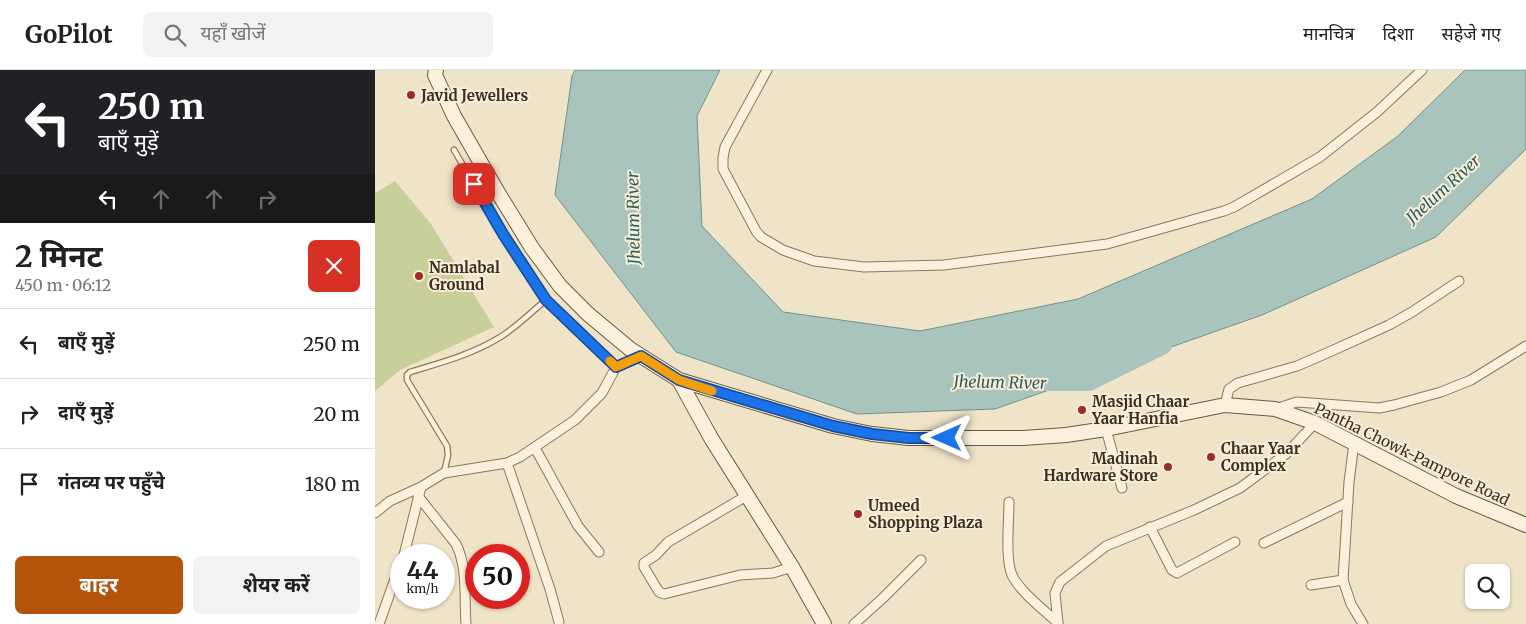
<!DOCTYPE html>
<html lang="hi">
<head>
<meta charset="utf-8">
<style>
	body { margin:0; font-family:Merriweather,"Noto Sans Devanagari",serif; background:#f2f2f2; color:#202124; height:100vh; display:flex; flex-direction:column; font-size:19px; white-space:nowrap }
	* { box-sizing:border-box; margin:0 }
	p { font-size:16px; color:#757577 }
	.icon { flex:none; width:28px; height:28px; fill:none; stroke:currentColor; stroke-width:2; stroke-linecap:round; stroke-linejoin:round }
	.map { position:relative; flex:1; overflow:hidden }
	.drawer { display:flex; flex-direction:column; background:#fff; width:375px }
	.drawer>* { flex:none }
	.top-card { background:#202124; color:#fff; overflow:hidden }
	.fabs { position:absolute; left:1090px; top:494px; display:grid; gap:10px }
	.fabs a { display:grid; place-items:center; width:45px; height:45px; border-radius:8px; background:#fff; box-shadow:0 1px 4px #0004; font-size:25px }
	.speed { position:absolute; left:15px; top:474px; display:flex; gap:10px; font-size:25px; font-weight:700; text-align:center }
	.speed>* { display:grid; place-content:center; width:65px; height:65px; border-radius:50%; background:#fff; box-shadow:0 1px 4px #0004; line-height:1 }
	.speed small { font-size:12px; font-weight:400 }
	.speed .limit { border:8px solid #d22; background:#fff; color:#111 }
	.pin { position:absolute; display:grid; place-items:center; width:42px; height:42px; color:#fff; margin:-21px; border-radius:10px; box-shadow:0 2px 8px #0006 }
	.me { position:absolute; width:55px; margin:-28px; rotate:270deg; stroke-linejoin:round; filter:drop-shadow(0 0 4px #0008) }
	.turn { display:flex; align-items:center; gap:18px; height:105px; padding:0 15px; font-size:22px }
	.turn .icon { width:65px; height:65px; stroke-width:2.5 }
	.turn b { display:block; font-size:35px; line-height:42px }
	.lanes { display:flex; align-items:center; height:48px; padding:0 15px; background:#0003; justify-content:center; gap:25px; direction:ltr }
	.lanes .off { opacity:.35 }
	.round { display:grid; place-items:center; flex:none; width:52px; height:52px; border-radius:8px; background:#f2f2f2 }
	.overview { display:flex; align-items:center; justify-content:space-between; height:85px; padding:0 15px }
	h1 { font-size:30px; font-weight:700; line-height:38px }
	.primary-button { display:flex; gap:10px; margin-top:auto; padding:10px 15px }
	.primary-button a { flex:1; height:58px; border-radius:8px; background:#b45309; color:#fff; font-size:20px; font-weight:700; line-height:58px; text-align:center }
	.primary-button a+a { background:#f2f2f2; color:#202124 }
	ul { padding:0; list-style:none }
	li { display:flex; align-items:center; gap:15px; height:70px; padding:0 15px; border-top:1px solid #e0e0e0 }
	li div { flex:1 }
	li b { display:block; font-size:19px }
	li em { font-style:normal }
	header { display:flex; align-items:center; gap:30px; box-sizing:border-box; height:70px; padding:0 25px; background:#fff; border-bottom:1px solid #e0e0e0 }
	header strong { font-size:24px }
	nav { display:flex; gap:28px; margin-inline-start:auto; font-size:18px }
	.search { width:350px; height:45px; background:#f2f2f2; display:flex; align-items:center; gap:12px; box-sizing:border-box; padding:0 18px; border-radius:8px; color:#757577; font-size:19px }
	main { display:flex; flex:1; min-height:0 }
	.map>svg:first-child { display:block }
	.green { fill:#c9cf9b }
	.water { fill:#a9c4bc; stroke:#6f938a }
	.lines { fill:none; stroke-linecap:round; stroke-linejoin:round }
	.river { stroke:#a9c4bc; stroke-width:16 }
	.lane-casing { stroke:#8d765c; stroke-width:7 }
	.street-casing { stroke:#8d765c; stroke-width:11 }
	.secondary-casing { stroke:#6f573f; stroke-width:16 }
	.lane { stroke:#faf1dc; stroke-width:4.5 }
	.street { stroke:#faf1dc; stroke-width:9 }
	.secondary { stroke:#faf1dc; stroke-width:14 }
	.route-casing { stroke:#114b97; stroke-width:12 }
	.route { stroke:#1a73e8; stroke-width:9 }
	.slow { stroke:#f59e0b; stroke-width:9 }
	.poi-dot { fill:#9e2a2b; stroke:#f7eed8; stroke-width:2 }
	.labels { text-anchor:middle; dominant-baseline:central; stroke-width:4; stroke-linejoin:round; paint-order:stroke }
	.poi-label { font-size:15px; font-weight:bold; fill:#3d2e20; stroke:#f7eed8; text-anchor:start }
	.street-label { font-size:15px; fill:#3d2e20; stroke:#f7eed8 }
	.water-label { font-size:16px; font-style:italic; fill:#2f5d5a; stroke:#f7eed8 }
</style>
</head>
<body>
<header>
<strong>GoPilot</strong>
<div class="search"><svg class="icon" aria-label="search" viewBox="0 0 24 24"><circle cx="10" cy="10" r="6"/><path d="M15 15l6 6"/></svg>यहाँ खोजें</div>
<nav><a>मानचित्र</a><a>दिशा</a><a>सहेजे गए</a></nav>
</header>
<main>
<section class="drawer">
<div class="top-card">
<div class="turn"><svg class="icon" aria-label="left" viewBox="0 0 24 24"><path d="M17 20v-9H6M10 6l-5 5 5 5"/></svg><div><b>250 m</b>बाएँ मुड़ें</div></div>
<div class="lanes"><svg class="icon" aria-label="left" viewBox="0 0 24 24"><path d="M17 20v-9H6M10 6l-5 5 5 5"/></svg><svg class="icon off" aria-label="ahead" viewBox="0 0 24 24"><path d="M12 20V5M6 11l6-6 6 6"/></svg><svg class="icon off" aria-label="ahead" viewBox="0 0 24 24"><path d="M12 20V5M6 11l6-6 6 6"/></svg><svg class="icon off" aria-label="right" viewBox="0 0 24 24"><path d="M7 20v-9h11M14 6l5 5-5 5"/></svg></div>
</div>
<div class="overview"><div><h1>2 मिनट</h1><p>450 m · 06:12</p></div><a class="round" style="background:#d93025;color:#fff"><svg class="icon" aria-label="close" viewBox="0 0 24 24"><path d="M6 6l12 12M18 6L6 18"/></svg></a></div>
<ul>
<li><svg class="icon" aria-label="left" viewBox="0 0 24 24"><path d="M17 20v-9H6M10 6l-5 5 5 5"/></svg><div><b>बाएँ मुड़ें</b></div><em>250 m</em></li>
<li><svg class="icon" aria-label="right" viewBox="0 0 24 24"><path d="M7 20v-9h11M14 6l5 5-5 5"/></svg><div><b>दाएँ मुड़ें</b></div><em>20 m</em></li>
<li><svg class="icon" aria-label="arrive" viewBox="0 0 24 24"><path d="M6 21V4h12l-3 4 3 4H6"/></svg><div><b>गंतव्य पर पहुँचे</b></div><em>180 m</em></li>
</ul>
<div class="primary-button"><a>बाहर</a><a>शेयर करें</a></div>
</section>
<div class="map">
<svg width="1151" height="554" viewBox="0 0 1151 554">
	<rect width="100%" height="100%" fill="#f0e4c8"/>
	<path class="green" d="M20,111L56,154L119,257L25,300L0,321V123Z"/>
	<path class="water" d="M200,0H345L322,46L327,156L408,242L545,261L703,229L937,129L1023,66L1090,0H1151V79L1061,167L887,245L620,339L482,344L301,282L180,125L197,6Z"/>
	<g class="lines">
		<path class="river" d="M670,313H714L789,276"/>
		<g class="lane-casing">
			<g id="lane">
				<path d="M79,80L128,164L171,230L241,297"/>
				<path d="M69,403L73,385L72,376L32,310V305L35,302C65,293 95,285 122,269C140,259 155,243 171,230"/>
			</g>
		</g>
		<g class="street-casing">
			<g id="street">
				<path d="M392,0L350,77L348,88V99L381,161L386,167L408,180L439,191L489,197L569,195L732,174L849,141L859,137L945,87L1002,42L1047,0"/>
				<path d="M850,335L854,319L863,313L922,296L952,283L1014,255L1037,242L1084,211"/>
				<path d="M900,339L922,332L1004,338L1019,335L1066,322L1096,310L1151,276"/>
				<path d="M731,359L747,418"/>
				<path d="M979,373L974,412L968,510L976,534L988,554"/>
				<path d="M160,378L203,456L224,482"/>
				<path d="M132,393L175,519L184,552"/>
				<path d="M373,425L293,472L281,485L269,493V497L284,522L289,524L365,505L398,503L417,497"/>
				<path d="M43,426L81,474C93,498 89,528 91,554"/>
				<path d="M634,432C634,452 630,488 637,505C645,522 669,540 683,553"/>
				<path d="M0,443L15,431L46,417"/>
				<path d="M775,457L797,500L802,503L860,472"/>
				<path d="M889,473L973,432"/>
				<path d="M29,485L46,417L69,403L132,393L145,387L200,350L227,323L241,297L267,286"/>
				<path d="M936,515L968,510"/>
				<path d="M683,553L680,523L685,512L731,476L819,440L865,418L911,384L940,353"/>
				<path d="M4,554L26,492"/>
				<path d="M479,554L508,528L546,490"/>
			</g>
		</g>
		<g class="secondary-casing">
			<g id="secondary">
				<path d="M61,0L60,5L79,46L122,121L157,178L185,216L213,244L255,279L304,310L458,356L497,364L534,368H648L691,365L731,359L850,335L900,339L940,353L1081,426L1151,455"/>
				<path d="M304,310L336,368L417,497L449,554"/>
			</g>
		</g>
		<use href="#lane" class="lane"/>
		<use href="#street" class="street"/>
		<use href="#secondary" class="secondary"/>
	</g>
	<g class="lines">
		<g class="route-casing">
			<path id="route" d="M99,114L128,164L171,230L241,297L266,286L304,310L458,356L497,364L534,368H572"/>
		</g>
		<use href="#route" class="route"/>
		<path class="slow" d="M235,291L241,297L266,286L304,310L337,321"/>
	</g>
	<g class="poi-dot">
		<circle cx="36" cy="25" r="5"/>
		<circle cx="44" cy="206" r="5"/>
		<circle cx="707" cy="340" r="5"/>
		<circle cx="836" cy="387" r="5"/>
		<circle cx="793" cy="397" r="5"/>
		<circle cx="483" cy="444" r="5"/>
	</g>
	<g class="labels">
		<g class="poi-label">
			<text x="46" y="25">Javid Jewellers</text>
			<text x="54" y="197">Namlabal<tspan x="54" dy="17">Ground</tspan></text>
			<text x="717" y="331">Masjid Chaar<tspan x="717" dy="17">Yaar Hanfia</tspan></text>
			<text x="846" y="378">Chaar Yaar<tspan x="846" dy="17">Complex</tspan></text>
			<text x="783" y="388" text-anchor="end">Madinah<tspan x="783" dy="17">Hardware Store</tspan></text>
			<text x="493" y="435">Umeed<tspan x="493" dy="17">Shopping Plaza</tspan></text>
		</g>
		<g class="street-label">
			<text transform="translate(1037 384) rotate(26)">Pantha Chowk-Pampore Road</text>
		</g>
		<g class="water-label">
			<text transform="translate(1068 119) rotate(-42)">Jhelum River</text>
			<text transform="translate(258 148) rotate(-91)">Jhelum River</text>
			<text transform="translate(625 312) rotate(1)">Jhelum River</text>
		</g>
	</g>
</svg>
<div class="fabs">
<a><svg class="icon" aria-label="search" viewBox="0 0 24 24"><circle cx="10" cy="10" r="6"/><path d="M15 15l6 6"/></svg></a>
</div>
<div class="speed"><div>44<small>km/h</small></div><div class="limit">50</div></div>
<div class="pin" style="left:99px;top:114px;background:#d93025"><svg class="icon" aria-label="arrive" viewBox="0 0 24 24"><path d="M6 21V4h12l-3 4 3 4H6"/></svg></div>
<svg class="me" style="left:572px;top:368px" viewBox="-20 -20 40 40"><path d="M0-17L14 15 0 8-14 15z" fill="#1a73e8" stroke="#fff" stroke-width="4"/></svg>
</div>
</main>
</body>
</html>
